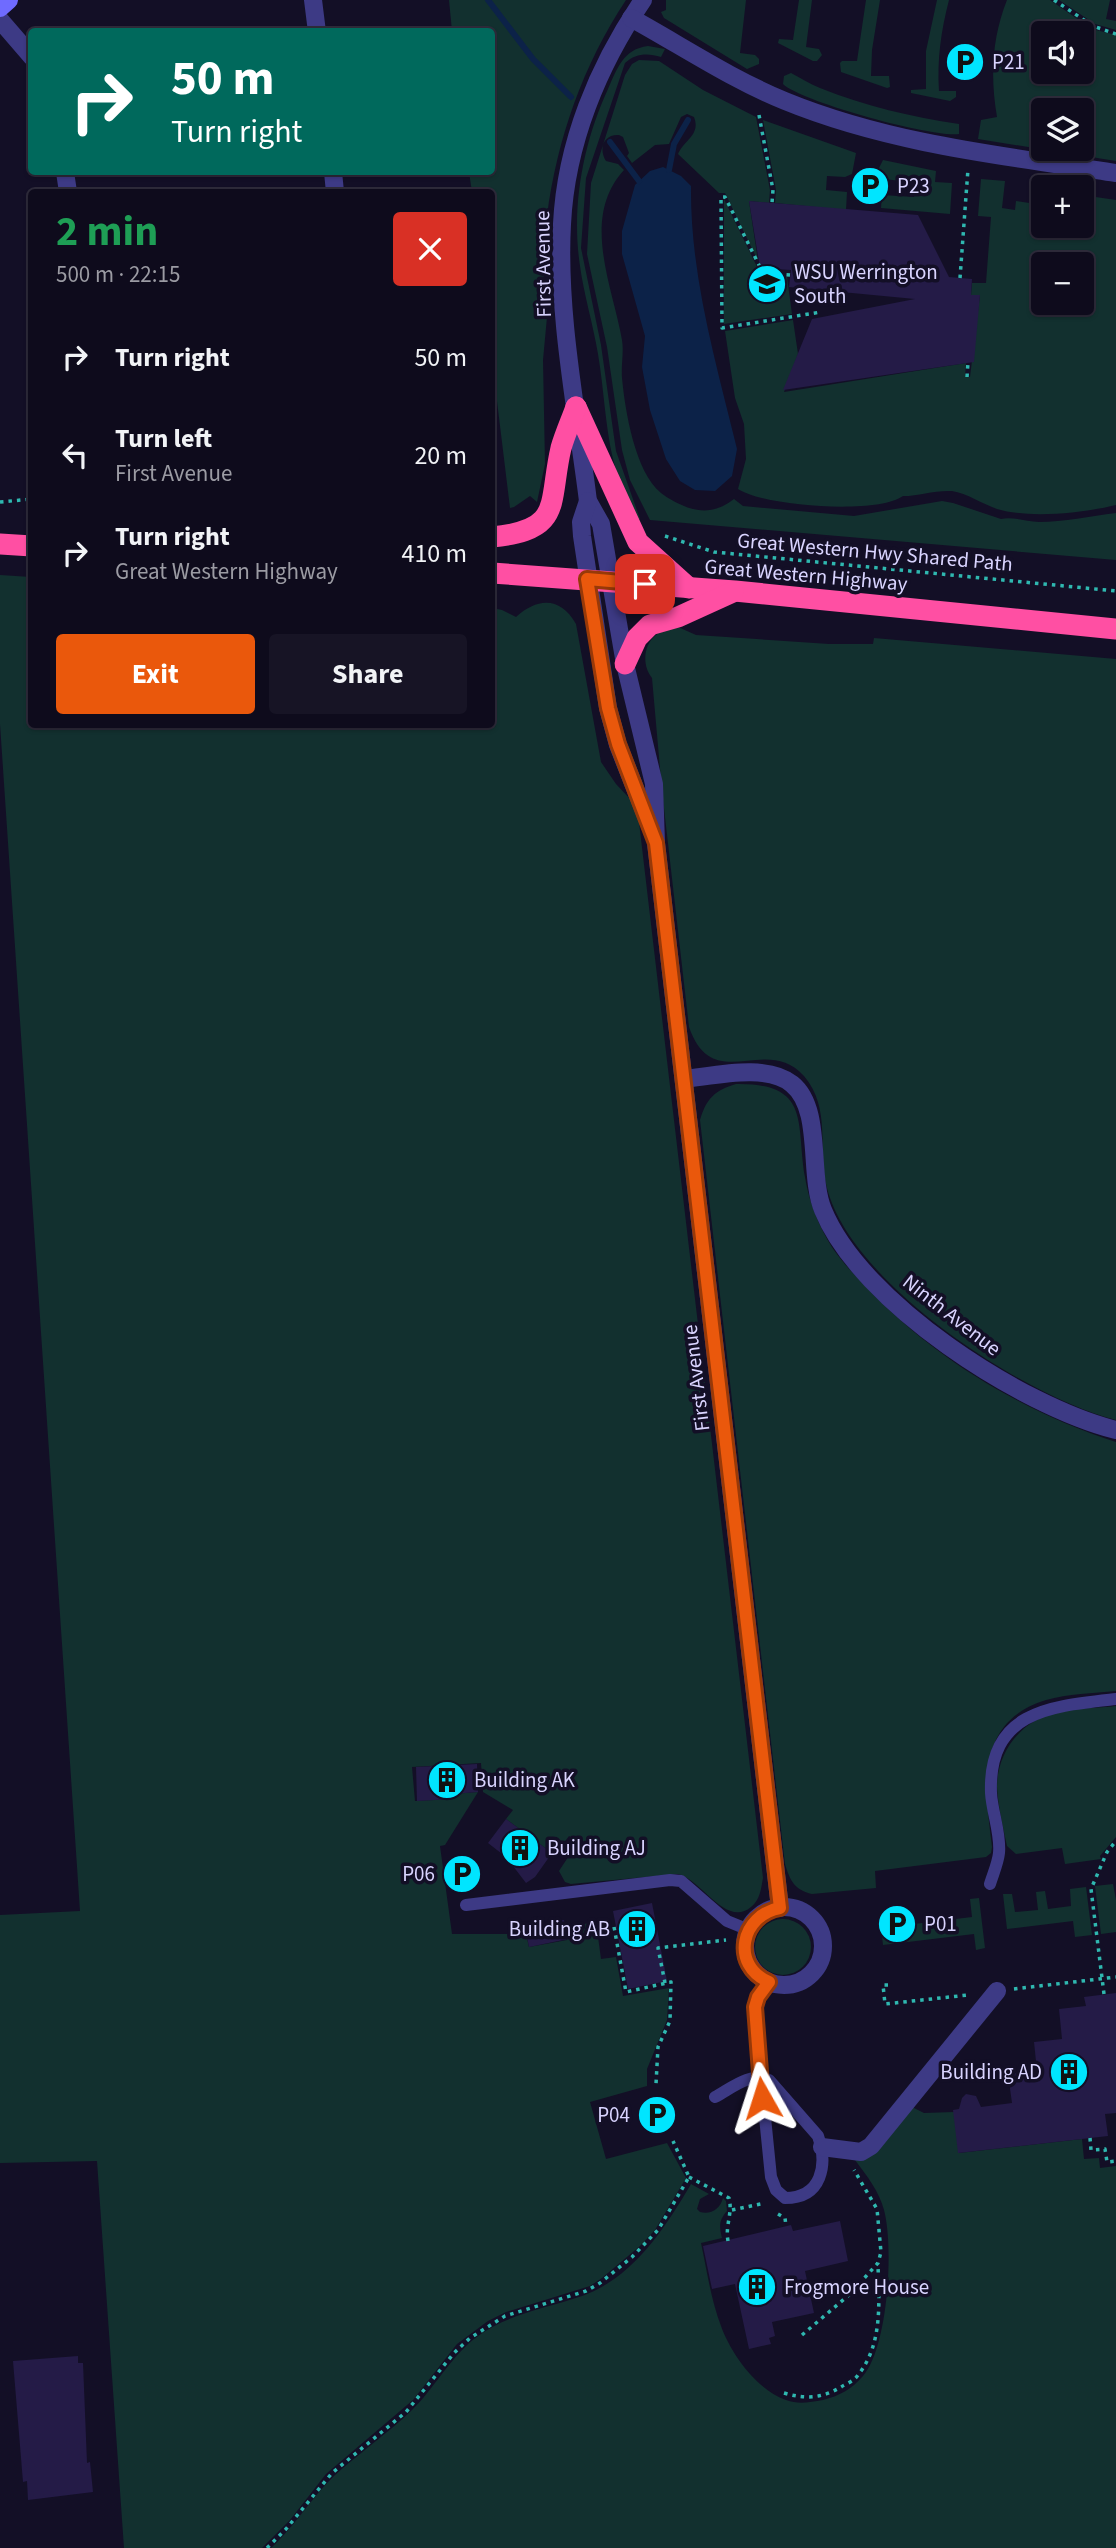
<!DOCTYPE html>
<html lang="en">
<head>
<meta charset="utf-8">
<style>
	body { margin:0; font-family:"Source Sans 3",sans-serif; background:#171425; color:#f1f3f6; height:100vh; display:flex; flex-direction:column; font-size:26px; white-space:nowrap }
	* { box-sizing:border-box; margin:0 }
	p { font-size:23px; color:#9b9ba3 }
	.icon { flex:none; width:38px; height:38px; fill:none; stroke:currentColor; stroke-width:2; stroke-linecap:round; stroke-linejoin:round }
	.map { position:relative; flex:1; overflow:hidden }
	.side { position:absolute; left:28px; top:189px; width:467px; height:539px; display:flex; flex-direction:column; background:#0e0b1c; border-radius:7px; box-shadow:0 2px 5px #0004,0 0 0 2px #2e2b3b }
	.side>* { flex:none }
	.guide { position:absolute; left:28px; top:28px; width:467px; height:147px; border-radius:7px; box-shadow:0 2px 5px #0004,0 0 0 2px #2e2b3b; background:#00695c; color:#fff; overflow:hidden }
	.tools { position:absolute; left:1031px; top:21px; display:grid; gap:14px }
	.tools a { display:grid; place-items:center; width:63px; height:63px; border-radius:7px; background:#0e0b1c; box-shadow:0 2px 5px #0004,0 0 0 2px #2e2b3b; font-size:35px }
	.pin { position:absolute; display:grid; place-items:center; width:60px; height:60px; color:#fff; margin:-30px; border-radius:14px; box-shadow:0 4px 10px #0006 }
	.me { position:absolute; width:77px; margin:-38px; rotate:354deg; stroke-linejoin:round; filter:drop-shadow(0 0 5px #0008) }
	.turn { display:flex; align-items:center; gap:24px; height:147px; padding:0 28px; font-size:32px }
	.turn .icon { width:91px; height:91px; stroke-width:2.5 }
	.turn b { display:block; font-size:49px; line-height:60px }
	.round { display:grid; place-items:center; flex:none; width:74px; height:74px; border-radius:7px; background:#171425 }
	.overview { display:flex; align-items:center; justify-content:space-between; height:119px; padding:0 28px }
	h1 { font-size:42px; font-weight:700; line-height:52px; color:#1e9e55 }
	.primary-button { display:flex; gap:14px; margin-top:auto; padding:14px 28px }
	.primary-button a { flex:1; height:80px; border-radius:7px; background:#ea580c; color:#fff; font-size:28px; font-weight:700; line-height:80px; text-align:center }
	.primary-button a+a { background:#171425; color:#f1f3f6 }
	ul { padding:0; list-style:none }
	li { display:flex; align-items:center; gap:21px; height:98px; padding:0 28px }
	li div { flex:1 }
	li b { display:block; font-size:26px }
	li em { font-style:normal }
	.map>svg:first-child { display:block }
	.green { fill:#12302f; fill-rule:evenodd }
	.water { fill:#0c2248 }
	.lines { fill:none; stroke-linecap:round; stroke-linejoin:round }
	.stream { stroke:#0c2248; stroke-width:6 }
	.building { fill:#241b47 }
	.path { stroke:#2fb8b0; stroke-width:3.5; stroke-dasharray:3.5 5; stroke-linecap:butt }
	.lane { stroke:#3d3a85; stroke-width:12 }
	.street { stroke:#3d3a85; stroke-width:18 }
	.secondary { stroke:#6f6bff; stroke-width:18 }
	.highway { stroke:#ff4fa3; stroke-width:21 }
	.route-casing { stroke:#983908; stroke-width:18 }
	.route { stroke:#ea580c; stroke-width:12 }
	.labels { text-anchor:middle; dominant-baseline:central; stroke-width:7; stroke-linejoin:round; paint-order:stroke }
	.poi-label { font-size:21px; fill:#d9d4ff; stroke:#130f26; text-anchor:start }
	.street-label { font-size:21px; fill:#d9d4ff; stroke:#130f26 }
</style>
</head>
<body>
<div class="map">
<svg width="1116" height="2548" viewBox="0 0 1116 2548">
	<rect width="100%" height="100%" fill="#130f26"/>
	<g class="green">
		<path d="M449,0H626C583,65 557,139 547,216C546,229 544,241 543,254C543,272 546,284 539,301L546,310L547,317L543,360L545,464L537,502L530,496L514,507L510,508L492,360V192H472L469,172H492V32L452,31Z"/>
		<path d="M666,0H746L740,53L755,55L759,59V64L747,69L664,18L661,12L666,10Z"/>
		<path d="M799,0H812L806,47L819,49L822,55L817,61H813L778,43L779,39L793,40Z"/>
		<path d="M866,0H880L872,50L871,76H889L890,87L887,88L841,72L840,63L842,61H857Z"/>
		<path d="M937,0H949C941,31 937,59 939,91H956V97L950,101L911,93V90L926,89V51Z"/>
		<path d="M1007,0H1050L1092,29L1116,35V161L978,139L981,120L997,117C990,76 992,38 1007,0ZM1043,33H1082V72H1043ZM1043,110H1082V149H1043Z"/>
		<path d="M1059,0H1110L1106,19L1116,21V30L1095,24Z"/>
		<path d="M648,46L665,49L661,57C648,53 636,53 625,63L586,178L581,248L601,345L616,451L640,519H635C627,499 618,480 613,459C605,425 604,389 598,354C593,324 584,295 580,266C571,207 583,143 608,89C617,69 623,49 648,46Z"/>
		<path d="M639,60L659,61L703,90L756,117L770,190L769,203L749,201L758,261L725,193H719L678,154C684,140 701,135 694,117L687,114L681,117L669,144L655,145L632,163L627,156L629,153L623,137L619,135C604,134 598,148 606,161L618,164L624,170C580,218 613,287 622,340C624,352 621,365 622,378C625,410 635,472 661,493C667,498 677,503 684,506C703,514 719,511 734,499L743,506L854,516L942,501L953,503L1001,519C1013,516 1026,522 1039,522C1064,522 1090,516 1116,513V560L650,520L630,480L622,450L607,347L587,254L591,183L625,75L632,64Z"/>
		<path d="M791,73C801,78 810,84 820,88C865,106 912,117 959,124V134C933,138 802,102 783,84L784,76Z"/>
		<path d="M763,120L856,153L852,174L845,177L827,176L826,190L847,192L846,210L775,203L776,190Z"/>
		<path d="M883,160L936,171L935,182L952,183L950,214L881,208L882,195L914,197L915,183L885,179L878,170Z"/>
		<path d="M981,179L1005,181L1002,208L1015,210L1016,201L1043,205V226H1082V195L1116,200V505C1083,513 1030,519 997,509C982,504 967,493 952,491C935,490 919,496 903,496C877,515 763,506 738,489L746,459L744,424L735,398L725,331L793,320L798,354L784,392L966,363L965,377H970L980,295H971L972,283H986L991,217L978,216ZM1043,264H1082V303H1043Z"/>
		<path d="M724,199L761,275L787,277L792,314L724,324Z"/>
		<path d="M0,575L31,577L32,724H492V608L502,610L516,617C538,597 561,597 576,624L601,762L616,784L632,801L639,822L763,1878C761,1889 760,1900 751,1907C726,1928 702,1880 678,1874L571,1884L565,1882L559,1871L578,1842L569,1836L557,1852L552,1853L506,1819L513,1810L483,1792L481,1763L412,1767L415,1801L452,1799V1794L478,1792L445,1845L440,1846L452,1934H526L529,1947L567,1940L565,1927L596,1922L601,1959L616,1957L623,1996L669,1988L667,2020L647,2069V2086L590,2102L606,2159L667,2143L686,2178L655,2230L640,2246L602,2278L590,2286L506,2312L488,2321L457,2344L413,2400L326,2474L290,2520L262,2548H124L97,2161L0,2163V1915L80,1911L0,724Z"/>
		<path d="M678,627L696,635L829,644H873L874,638L1116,659V1420C1025,1397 851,1284 827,1188C817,1149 832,1109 804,1076C766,1033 713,1096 689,1027L662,791L652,678C642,666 643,645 656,635C661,630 671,629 678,627Z"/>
		<path d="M736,1084C811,1083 796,1122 805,1177C808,1197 816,1219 826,1237C836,1256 851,1271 866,1287C933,1358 1023,1412 1116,1442V1691C1093,1693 1068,1694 1046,1700C974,1722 985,1789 992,1847L991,1853L986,1857L875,1871L876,1888L812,1894C795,1890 790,1881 785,1864L700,1120C706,1099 715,1090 736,1084Z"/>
		<path d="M1116,1706V1837L1100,1856L1101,1859L1065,1864L1062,1848L1016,1854L1007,1846C1003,1827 998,1806 997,1787C997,1751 1022,1720 1057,1712C1076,1708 1097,1708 1116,1706Z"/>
		<path d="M1113,1884L1116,1900V1932L1101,1934L1095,1886Z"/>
		<path d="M1086,1887L1092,1935L1075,1937L1073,1921L1007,1929L1003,1894H1012L1015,1912L1038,1910L1036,1892L1045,1891L1048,1909L1071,1906L1070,1889Z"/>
		<path d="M979,1898L985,1948L976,1950L974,1934L883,1945L881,1928L972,1917L970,1899Z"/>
		<circle cx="783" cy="1947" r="28"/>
		<path d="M910,2106L924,2113L954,2112L959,2153L1082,2139L1084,2159L1099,2158L1100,2168L1116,2166V2548H271C295,2526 311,2498 334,2476C359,2453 387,2434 411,2411C434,2389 449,2359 474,2339C506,2314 544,2309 582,2296C633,2278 665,2228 691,2184L709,2194L700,2199L697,2209L700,2212C711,2215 720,2209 723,2198L726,2201L727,2211C719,2220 719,2226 722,2238L701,2243C707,2271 711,2300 721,2326C731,2354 757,2390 786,2400C799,2405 810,2402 823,2400C839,2396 852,2389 863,2376C888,2347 894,2247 884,2210C879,2191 867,2176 855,2160Z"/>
	</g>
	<path class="water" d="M663,167L681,176L691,186C690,276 716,362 737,449L732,476L715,491L695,490L680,481L666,459L650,410L642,367L645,336L622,254V231L635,185L650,171Z"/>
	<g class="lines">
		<g class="stream">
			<path d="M488,0L533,59L571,97"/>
			<path d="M610,142L639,181"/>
			<path d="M669,170L674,144L688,120"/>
		</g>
	</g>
	<g class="building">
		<path d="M749,201L918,215L949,277L972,279L971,295H980L974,362L783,390L812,319L915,299L789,287L791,270L760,268Z"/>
		<path d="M477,1764L478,1792L452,1794V1799L417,1801L416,1767Z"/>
		<path d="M506,1819L552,1853L535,1877L526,1883L506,1857L488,1843Z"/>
		<path d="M652,1903L667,1981L628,1989L613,1911Z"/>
		<path d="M564,1920L568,1939L529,1947L525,1927Z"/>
		<path d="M1116,1993V2113L1105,2114L1108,2136L958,2153L953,2110L959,2109L962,2098L966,2094L976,2096L981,2107L1012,2103L1008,2074L1037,2071L1034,2042L1062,2039L1059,2009L1086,2006L1084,1997Z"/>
		<path d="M840,2221L848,2261L805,2271L814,2313L772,2322L775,2336L769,2338L771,2344L749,2349L735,2284L712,2289L703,2246L791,2225L793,2231Z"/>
		<path d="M78,2356V2363H83L87,2463L90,2462L93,2492L28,2500L27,2481L23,2482L13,2361Z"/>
	</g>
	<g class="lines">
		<g class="path">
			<path d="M1054,0L1093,26L1116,34"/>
			<path d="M759,115L773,190L772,203"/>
			<path d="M790,275L763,273L725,197H721L722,328L821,312"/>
			<path d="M960,278L968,169"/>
			<path d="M967,377L968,362"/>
			<path d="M0,502L32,499"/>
			<path d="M665,536L714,552L1116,591"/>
			<path d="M614,1927L626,1992L671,1982L670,2021L658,2047L656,2084"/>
			<path d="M665,1983L658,1948L726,1940"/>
			<path d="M888,1985H883L885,2004L968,1995"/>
			<path d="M1014,1989L1116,1977"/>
			<path d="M1104,1994L1091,1889L1107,1852L1116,1841"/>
			<path d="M1090,2138L1091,2150L1105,2149L1107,2162L1116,2161"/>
			<path d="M689,2177L729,2198C733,2213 725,2225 728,2241"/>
			<path d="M732,2210L765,2203"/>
			<path d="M778,2214L785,2218L786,2226"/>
			<path d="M802,2335L849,2295L878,2263L881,2252L877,2209L854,2170"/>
			<path d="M784,2393C804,2399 821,2399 841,2387C846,2384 854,2381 858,2375C883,2344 879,2302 878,2265"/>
			<path d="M267,2548L286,2529L332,2473L406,2412L454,2353L470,2338L505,2316L586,2291L600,2283L632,2257L658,2230L689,2177L673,2141"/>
		</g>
		<g class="lane">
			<path d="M990,1884C993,1874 998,1863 999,1853C1001,1834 992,1812 991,1793C988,1710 1052,1706 1116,1699"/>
			<path d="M466,1905L670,1880L681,1881L727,1921L749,1930"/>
			<path d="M715,2097C732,2088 749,2072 769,2080L818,2136C828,2165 822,2198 785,2198L776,2190L771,2177L755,2018L758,1997L769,1982"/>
		</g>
		<g class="street">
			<path d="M313,0L317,32"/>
			<path d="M643,0C598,66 566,143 562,224C557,313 577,412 588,501L601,524L625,664L654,784L656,843L780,1908"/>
			<path d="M631,18C682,46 731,79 785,101C890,144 1004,156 1116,173"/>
			<path d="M0,20L32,57"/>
			<path d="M65,172L68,192"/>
			<path d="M333,172L335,192"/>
			<path d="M588,501L581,522L582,536L608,708L618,745L650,826"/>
			<path d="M684,1079C714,1076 767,1063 792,1084C823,1109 808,1174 823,1210C861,1303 1021,1406 1116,1430"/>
			<circle cx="784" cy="1946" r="39"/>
			<path d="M822,2147L861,2152L871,2146L997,1991"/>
		</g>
		<path class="secondary" d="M0,8L9,0"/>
		<g class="highway">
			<path d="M576,407L638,542L689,588"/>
			<path d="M492,537C564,530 548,504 561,448C565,434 571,421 576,407"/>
			<path d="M0,544L32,546"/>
			<path d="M492,573L735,591L1116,629"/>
			<path d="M625,664L637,638L650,625L678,617L733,592"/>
		</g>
	</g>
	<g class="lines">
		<g class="route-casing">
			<path id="route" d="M645,584L587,579L608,708L618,744L656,843L780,1908C741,1915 730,1965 769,1982L758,1997L755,2007L762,2098"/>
		</g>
		<use href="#route" class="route"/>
	</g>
	<defs>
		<g id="parking-disc" transform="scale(2.0125)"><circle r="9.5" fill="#00e5ff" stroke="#130f26"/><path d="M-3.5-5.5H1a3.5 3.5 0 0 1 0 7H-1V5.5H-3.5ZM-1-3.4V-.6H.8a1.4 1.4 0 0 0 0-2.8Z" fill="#111"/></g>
		<g id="university-disc" transform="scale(2.0125)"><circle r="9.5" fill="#00e5ff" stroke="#130f26"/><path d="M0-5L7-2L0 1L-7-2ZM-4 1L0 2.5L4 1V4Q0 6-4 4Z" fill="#111"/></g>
		<g id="building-disc" transform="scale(2.0125)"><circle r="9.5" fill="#00e5ff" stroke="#130f26"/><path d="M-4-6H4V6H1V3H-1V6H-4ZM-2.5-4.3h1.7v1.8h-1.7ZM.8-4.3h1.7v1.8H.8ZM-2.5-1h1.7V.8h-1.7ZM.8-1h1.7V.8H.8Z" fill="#111"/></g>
	</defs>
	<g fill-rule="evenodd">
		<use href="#parking-disc" x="965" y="62"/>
		<use href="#parking-disc" x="870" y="186"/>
		<use href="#university-disc" x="767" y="284"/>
		<use href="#building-disc" x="447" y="1780"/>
		<use href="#building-disc" x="520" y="1848"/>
		<use href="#parking-disc" x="462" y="1874"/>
		<use href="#parking-disc" x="897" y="1924"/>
		<use href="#building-disc" x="637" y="1929"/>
		<use href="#building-disc" x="1069" y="2072"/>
		<use href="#parking-disc" x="657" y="2115"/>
		<use href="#building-disc" x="757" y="2287"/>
	</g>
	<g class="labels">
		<g class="poi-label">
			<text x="992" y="62">P21</text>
			<text x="897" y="186">P23</text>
			<text x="794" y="272">WSU Werrington<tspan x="794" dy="24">South</tspan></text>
			<text x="474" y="1780">Building AK</text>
			<text x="547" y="1848">Building AJ</text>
			<text x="435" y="1874" text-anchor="end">P06</text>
			<text x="924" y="1924">P01</text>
			<text x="610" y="1929" text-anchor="end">Building AB</text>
			<text x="1042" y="2072" text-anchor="end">Building AD</text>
			<text x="630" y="2115" text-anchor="end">P04</text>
			<text x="784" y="2287">Frogmore House</text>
		</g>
		<g class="street-label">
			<text transform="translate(543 264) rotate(-91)">First Avenue</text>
			<text transform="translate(875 552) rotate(5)">Great Western Hwy Shared Path</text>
			<text transform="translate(806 575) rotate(5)">Great Western Highway</text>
			<text transform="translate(952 1315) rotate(38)">Ninth Avenue</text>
			<text transform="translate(696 1378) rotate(-97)">First Avenue</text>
		</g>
	</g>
</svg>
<div class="tools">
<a><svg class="icon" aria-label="sound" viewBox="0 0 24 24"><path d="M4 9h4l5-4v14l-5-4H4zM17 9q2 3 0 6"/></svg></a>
<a><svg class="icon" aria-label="layers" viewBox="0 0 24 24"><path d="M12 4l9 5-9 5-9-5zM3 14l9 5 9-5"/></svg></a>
<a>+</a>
<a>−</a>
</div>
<div class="pin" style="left:645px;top:584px;background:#d93025"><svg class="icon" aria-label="arrive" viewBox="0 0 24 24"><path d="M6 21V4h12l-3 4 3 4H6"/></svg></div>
<svg class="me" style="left:762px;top:2098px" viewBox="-20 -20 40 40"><path d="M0-17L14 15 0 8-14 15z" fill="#ea580c" stroke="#fff" stroke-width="4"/></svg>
<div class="guide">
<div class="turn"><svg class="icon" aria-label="right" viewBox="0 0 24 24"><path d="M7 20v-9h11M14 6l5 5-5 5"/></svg><div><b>50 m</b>Turn right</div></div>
</div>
<section class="side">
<div class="overview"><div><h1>2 min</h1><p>500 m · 22:15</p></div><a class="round" style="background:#d93025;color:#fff"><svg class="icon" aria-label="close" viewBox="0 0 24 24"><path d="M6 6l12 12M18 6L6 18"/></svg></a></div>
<ul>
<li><svg class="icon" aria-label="right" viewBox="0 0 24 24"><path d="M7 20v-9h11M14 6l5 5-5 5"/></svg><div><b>Turn right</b></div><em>50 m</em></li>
<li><svg class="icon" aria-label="left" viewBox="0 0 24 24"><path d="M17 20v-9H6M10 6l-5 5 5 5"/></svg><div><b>Turn left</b><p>First Avenue</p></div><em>20 m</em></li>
<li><svg class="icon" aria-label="right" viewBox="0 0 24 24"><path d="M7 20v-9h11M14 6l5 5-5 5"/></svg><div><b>Turn right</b><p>Great Western Highway</p></div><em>410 m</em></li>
</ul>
<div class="primary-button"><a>Exit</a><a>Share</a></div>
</section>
</div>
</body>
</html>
